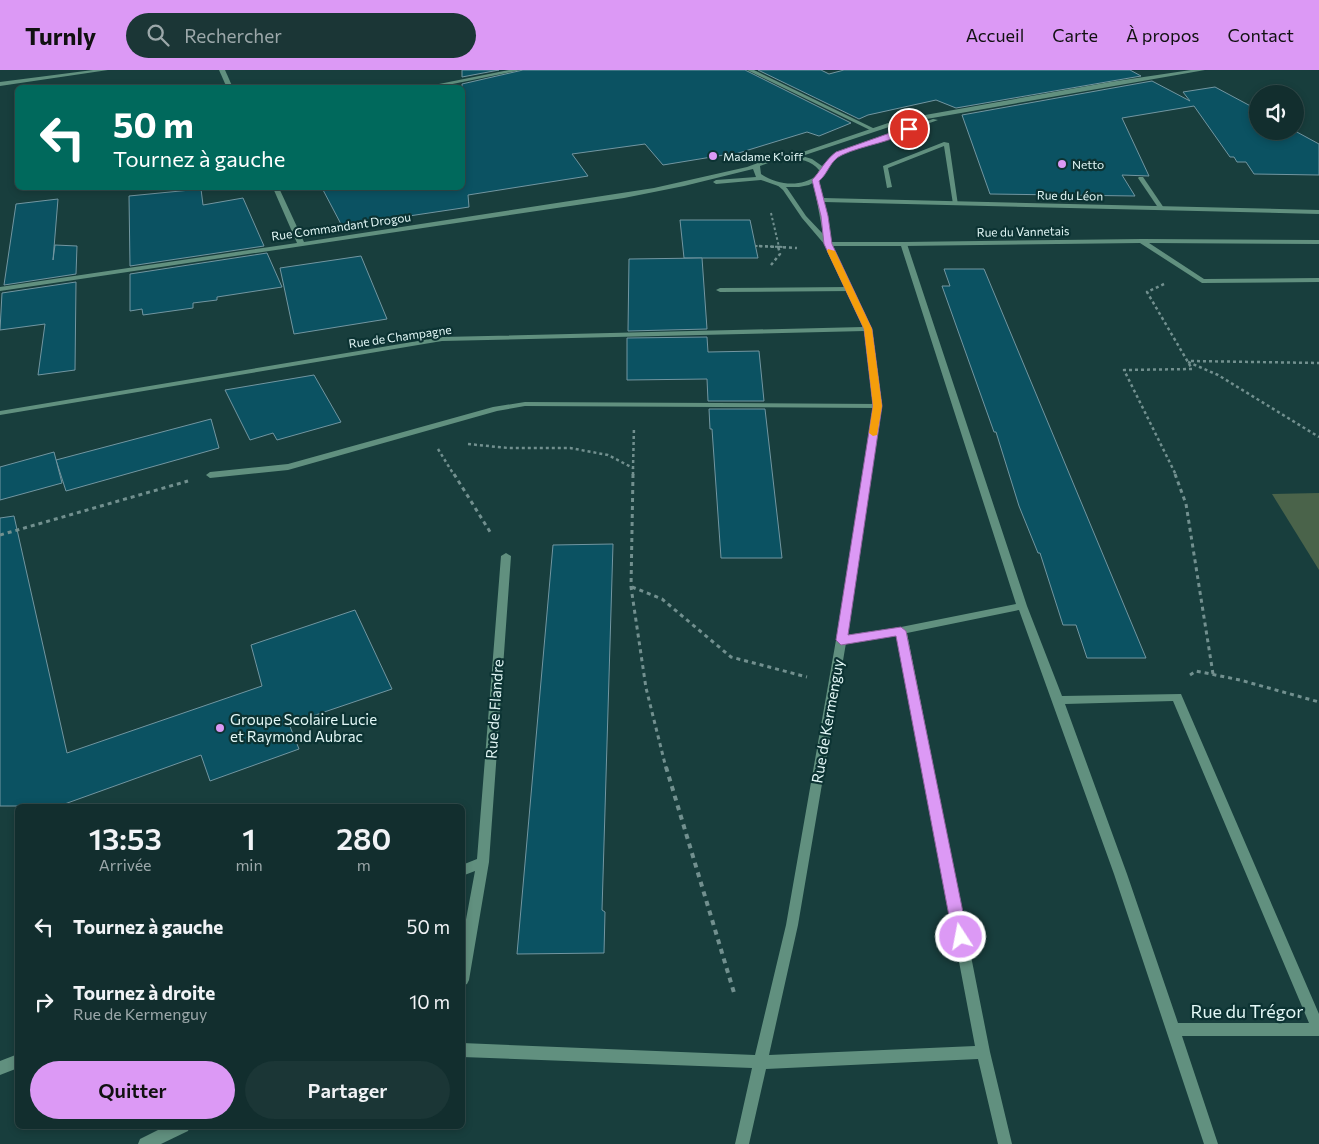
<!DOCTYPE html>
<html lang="fr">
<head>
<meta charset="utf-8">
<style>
	body { margin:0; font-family:Commissioner,sans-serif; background:#1b3636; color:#f1f3f6; height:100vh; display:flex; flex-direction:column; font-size:19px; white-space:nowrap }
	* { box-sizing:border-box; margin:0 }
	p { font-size:16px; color:#9ca8aa }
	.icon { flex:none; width:28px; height:28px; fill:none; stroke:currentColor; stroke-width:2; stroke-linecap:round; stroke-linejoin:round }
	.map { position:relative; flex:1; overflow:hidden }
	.sheet { position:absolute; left:15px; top:734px; width:450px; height:325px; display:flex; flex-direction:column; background:#122e2e; border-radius:8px; box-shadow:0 2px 8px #0003,0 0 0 1px #314a4a }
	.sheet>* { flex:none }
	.guide { position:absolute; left:15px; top:15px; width:450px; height:105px; border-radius:8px; box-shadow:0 2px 8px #0003,0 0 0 1px #314a4a; background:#00695c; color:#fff; overflow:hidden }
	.fabs { position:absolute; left:1249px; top:15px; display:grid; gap:10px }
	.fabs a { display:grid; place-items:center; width:55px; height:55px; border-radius:50%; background:#122e2e; box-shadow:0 2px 8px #0003,0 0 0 1px #314a4a; font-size:25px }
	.pin { position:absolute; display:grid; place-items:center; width:42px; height:42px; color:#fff; margin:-21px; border:2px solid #fff; border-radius:50%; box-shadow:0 1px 5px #0007 }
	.me { position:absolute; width:55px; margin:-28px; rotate:349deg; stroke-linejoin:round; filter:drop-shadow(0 0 4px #0008) }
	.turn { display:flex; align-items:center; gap:18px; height:105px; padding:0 15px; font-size:22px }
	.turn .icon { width:65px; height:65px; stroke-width:2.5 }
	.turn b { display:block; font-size:35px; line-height:42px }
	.eta { display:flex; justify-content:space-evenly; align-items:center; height:85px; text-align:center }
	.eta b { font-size:30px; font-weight:600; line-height:35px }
	.primary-button { display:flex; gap:10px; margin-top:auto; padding:10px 15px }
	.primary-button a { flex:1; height:58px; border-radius:30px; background:#dc99f5; color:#111; font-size:20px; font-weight:600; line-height:58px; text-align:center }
	.primary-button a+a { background:#1b3636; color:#f1f3f6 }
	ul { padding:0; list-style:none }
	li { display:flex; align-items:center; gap:15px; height:75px; padding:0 15px }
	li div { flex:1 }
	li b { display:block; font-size:19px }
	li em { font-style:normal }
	header { display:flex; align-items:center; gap:30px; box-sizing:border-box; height:70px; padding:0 25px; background:#dc99f5; color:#111 }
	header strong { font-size:24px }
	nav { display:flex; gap:28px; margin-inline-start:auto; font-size:18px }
	.search { width:350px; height:45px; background:#1b3636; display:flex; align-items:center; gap:12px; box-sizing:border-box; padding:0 18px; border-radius:28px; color:#9ca8aa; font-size:19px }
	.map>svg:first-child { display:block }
	.green { fill:#4a634a }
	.building { fill:#0b5262; stroke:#7296a1 }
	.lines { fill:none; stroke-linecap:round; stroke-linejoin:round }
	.path-far3 { stroke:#72908f; stroke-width:2; stroke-dasharray:2.5 2.5; stroke-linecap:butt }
	.path-far2 { stroke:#72908f; stroke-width:2.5; stroke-dasharray:3 3; stroke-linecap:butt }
	.path-far1 { stroke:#72908f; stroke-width:3; stroke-dasharray:4 4; stroke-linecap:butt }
	.path { stroke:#72908f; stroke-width:4; stroke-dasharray:5 5; stroke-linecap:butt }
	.service { fill:#61907f; fill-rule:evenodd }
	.minor { fill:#61907f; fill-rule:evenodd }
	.tertiary { fill:#61907f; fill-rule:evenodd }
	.route { fill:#dc99f5; stroke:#8f639f }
	.slow { fill:#f59e0b }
	.poi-dot { fill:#dc99f5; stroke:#0c3333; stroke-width:2 }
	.labels { text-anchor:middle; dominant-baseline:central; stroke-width:4.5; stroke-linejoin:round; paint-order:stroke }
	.far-poi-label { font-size:12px; fill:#e2f7f6; stroke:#0c3333; text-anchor:start }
	.far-street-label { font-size:12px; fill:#e2f7f6; stroke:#0c3333 }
	.street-label { font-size:15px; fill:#e2f7f6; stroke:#0c3333 }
	.poi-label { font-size:15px; fill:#e2f7f6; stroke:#0c3333; text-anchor:start }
	.near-street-label { font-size:18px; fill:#e2f7f6; stroke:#0c3333 }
</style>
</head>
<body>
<header>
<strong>Turnly</strong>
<div class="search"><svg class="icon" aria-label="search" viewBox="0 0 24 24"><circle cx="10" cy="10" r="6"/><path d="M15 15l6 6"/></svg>Rechercher</div>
<nav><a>Accueil</a><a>Carte</a><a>À propos</a><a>Contact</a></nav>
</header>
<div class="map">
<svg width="1319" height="1074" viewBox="0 0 1319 1074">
	<rect width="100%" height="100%" fill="#183e3d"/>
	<path class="green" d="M1319,423V500L1272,424Z"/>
	<g class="building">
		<path d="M462,0H499L462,7Z"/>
		<path d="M523,0H745L851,53L819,66L807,62L732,85L730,84L663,95L645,74L572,84L588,106L468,125L469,137L342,156L322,118H462V14Z"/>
		<path d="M758,0H821L829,4L844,0H1130L1141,6L956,38L936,30L868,45L859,49Z"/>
		<path d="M1152,11L1190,31L1183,22L1215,17L1258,40V61H1295L1319,74V105L1254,104L1246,92H1237L1234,87H1230L1194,36L1122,48L1149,106L1122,105L1135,126L990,124L962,45Z"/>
		<path d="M201,119L203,135L243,128L264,176L130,196L129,126Z"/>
		<path d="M58,129L53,190L55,175L77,176L76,204L4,215L16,134Z"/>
		<path d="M680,150H750L758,188H684Z"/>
		<path d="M267,183L282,217L217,227V230L193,233V238L143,245L142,239L130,241V204Z"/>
		<path d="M361,186L387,249L294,264L280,198Z"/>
		<path d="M702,188L707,259L628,261L629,189Z"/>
		<path d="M944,199H984L1146,588H1087L1076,555H1063L1040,483H1038L1019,436L996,362H994L942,216H950Z"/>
		<path d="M76,212L75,300L38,305L45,254L0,260L2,223Z"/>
		<path d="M707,267L708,282L759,281L764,331H708L707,309L627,310V268Z"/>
		<path d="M314,305L341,352L277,370L273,363L250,370L225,320Z"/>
		<path d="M709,339H765L782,488H721L712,359H710Z"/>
		<path d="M211,349L219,378L66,421L56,390Z"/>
		<path d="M54,382L62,413L0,430V397Z"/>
		<path d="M14,446L67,683L262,616L251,575L355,540L392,619L289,654L299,679L210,711L201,685L59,736H0V448Z"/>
		<path d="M613,474L602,840L605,842L604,883L517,884L553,475Z"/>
	</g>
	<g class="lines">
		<g class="path-far3">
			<path d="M771,143L779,177"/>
			<path d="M755,176L786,177"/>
		</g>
		<g class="path-far2">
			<path d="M759,176L797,178"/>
			<path d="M771,195L780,184L778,176"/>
			<path d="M1164,214L1147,222L1192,299L1124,300L1176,405"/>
			<path d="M1191,291L1319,293"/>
			<path d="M1188,292L1218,305L1319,367"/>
			<path d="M468,374L508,378H570L608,385L633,398L634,357"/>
			<path d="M438,379L454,405"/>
			<path d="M633,405V398"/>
		</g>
		<g class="path-far1">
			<path d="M454,404L492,465"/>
			<path d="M633,404L631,517L646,618L666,698"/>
			<path d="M1175,404L1186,434L1213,604"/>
			<path d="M0,465L188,411"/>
			<path d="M632,517L662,529L731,587L807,607"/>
			<path d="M1190,605L1196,601L1240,610L1319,632"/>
		</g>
		<path class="path" d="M666,697L735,926"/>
		<g class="service">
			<path d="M944,72L949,73L958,135L953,134L944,76L888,98L892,117L887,118L883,96Z"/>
			<path d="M1139,107H1143L1164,138L1163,139H1159L1138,108Z"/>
			<path d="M1142,169L1319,170V174L1149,173L1204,209L1319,208V212L1202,213L1140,173L904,176L901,174L904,172Z"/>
			<path d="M849,217H852V221L720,222L716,220L720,218Z"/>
			<path d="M525,332L878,334L882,336L878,338L525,336L497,341L288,400L210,408L206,405L210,402L288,394L493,337Z"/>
		</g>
		<g class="minor">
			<path d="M93,0H108L0,16V12Z"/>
			<path d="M509,0H521L433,18H419Z"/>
			<path d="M747,0H754L875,59L870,60Z"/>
			<path d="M816,108L819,110L823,128L1319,140V144L824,132L831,172H904L907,174L1027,536L1062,626L1181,624L1319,944V966H1182L1218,1074H1204L1114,804L1019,540L907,563L990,982L1012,1074H998L978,989L766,999L749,1074H735L752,998L462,987V973L755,985L786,855L836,570L874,336L865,261L442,271L0,345V341L442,267L863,257L825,175L802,148L783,120L776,114L781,113L787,118L806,146L823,164L813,110ZM832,176H901L1016,534L901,557L847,565L882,336L872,259ZM897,565L975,976L769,985L798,855L846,573ZM1173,631L1309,953H1178L1127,804L1065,634Z"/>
			<path d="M506,483L511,486L489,792L469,910L467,914L462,916V871L475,801L462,806V795L477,789L501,486Z"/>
			<path d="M18,984V998L0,1005V991Z"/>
			<path d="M166,1056H190L188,1061L161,1074H138L140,1069Z"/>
		</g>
		<g class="tertiary">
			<path d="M219,0H225L233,18H227Z"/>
			<path d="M1191,0H1205L898,54L802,86L812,89L822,96L836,83L933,49L938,50L840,85L825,100L823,107L809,115L799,117H781L761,110L716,114L713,112L716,110L756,107L753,99L684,116L624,128L0,221V217L297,173L273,118H279L304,172L654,118L747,97L774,87L794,85L897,50L1110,12ZM779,89C793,88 809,88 819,100L818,105C800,118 778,115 761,104L760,96Z"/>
		</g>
	</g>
	<path class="route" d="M907,57L913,59C894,72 863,75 842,85C830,90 828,104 819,111L828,146L832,174L872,259L882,336L848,565L901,557L906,561L968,867L966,872L961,874L956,872L953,867L896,566L841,575L836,570L873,336L864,259L824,174L821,146L812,110C820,102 825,90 836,82Z"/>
	<path class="slow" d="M828,179L835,181L872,259L882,336L877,365L873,366L869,363L873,336L864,259L827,181Z"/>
	<g class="poi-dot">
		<circle cx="713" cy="86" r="5"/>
		<circle cx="1062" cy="94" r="5"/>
		<circle cx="220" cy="658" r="5"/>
	</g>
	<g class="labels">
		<g class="far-poi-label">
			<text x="723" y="86">Madame K'oiff</text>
			<text x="1072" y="94">Netto</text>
		</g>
		<g class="far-street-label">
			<text transform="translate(1070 125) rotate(1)">Rue du Léon</text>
			<text transform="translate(341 156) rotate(-8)">Rue Commandant Drogou</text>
			<text transform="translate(1023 161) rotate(-1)">Rue du Vannetais</text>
			<text transform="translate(400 266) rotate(-8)">Rue de Champagne</text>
		</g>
		<g class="street-label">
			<text transform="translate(494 639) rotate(-86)">Rue de Flandre</text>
			<text transform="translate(827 651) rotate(-80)">Rue de Kermenguy</text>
		</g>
		<g class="poi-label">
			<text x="230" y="649">Groupe Scolaire Lucie<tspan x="230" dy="17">et Raymond Aubrac</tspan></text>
		</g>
		<g class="near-street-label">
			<text x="1247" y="941">Rue du Trégor</text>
		</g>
	</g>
</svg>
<div class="fabs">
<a><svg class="icon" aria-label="sound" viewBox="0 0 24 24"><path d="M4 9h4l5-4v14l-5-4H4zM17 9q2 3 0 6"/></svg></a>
</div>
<div class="pin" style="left:909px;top:59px;background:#d93025"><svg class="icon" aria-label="arrive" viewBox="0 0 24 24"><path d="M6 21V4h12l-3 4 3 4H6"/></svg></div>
<svg class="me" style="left:961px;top:867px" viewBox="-20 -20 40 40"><circle r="17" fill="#dc99f5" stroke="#fff" stroke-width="3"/><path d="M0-11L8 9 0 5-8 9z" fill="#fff"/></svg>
<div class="guide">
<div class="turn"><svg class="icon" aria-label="left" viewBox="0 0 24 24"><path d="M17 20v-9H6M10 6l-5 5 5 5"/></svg><div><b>50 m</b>Tournez à gauche</div></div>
</div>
<section class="sheet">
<div class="eta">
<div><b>13:53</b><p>Arrivée</p></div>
<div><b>1</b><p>min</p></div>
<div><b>280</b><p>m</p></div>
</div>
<ul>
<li><svg class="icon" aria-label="left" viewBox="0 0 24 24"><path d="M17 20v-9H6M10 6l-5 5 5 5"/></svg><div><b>Tournez à gauche</b></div><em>50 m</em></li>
<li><svg class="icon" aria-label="right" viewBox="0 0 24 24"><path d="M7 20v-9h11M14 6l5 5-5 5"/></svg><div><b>Tournez à droite</b><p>Rue de Kermenguy</p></div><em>10 m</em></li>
</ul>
<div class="primary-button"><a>Quitter</a><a>Partager</a></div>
</section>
</div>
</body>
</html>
